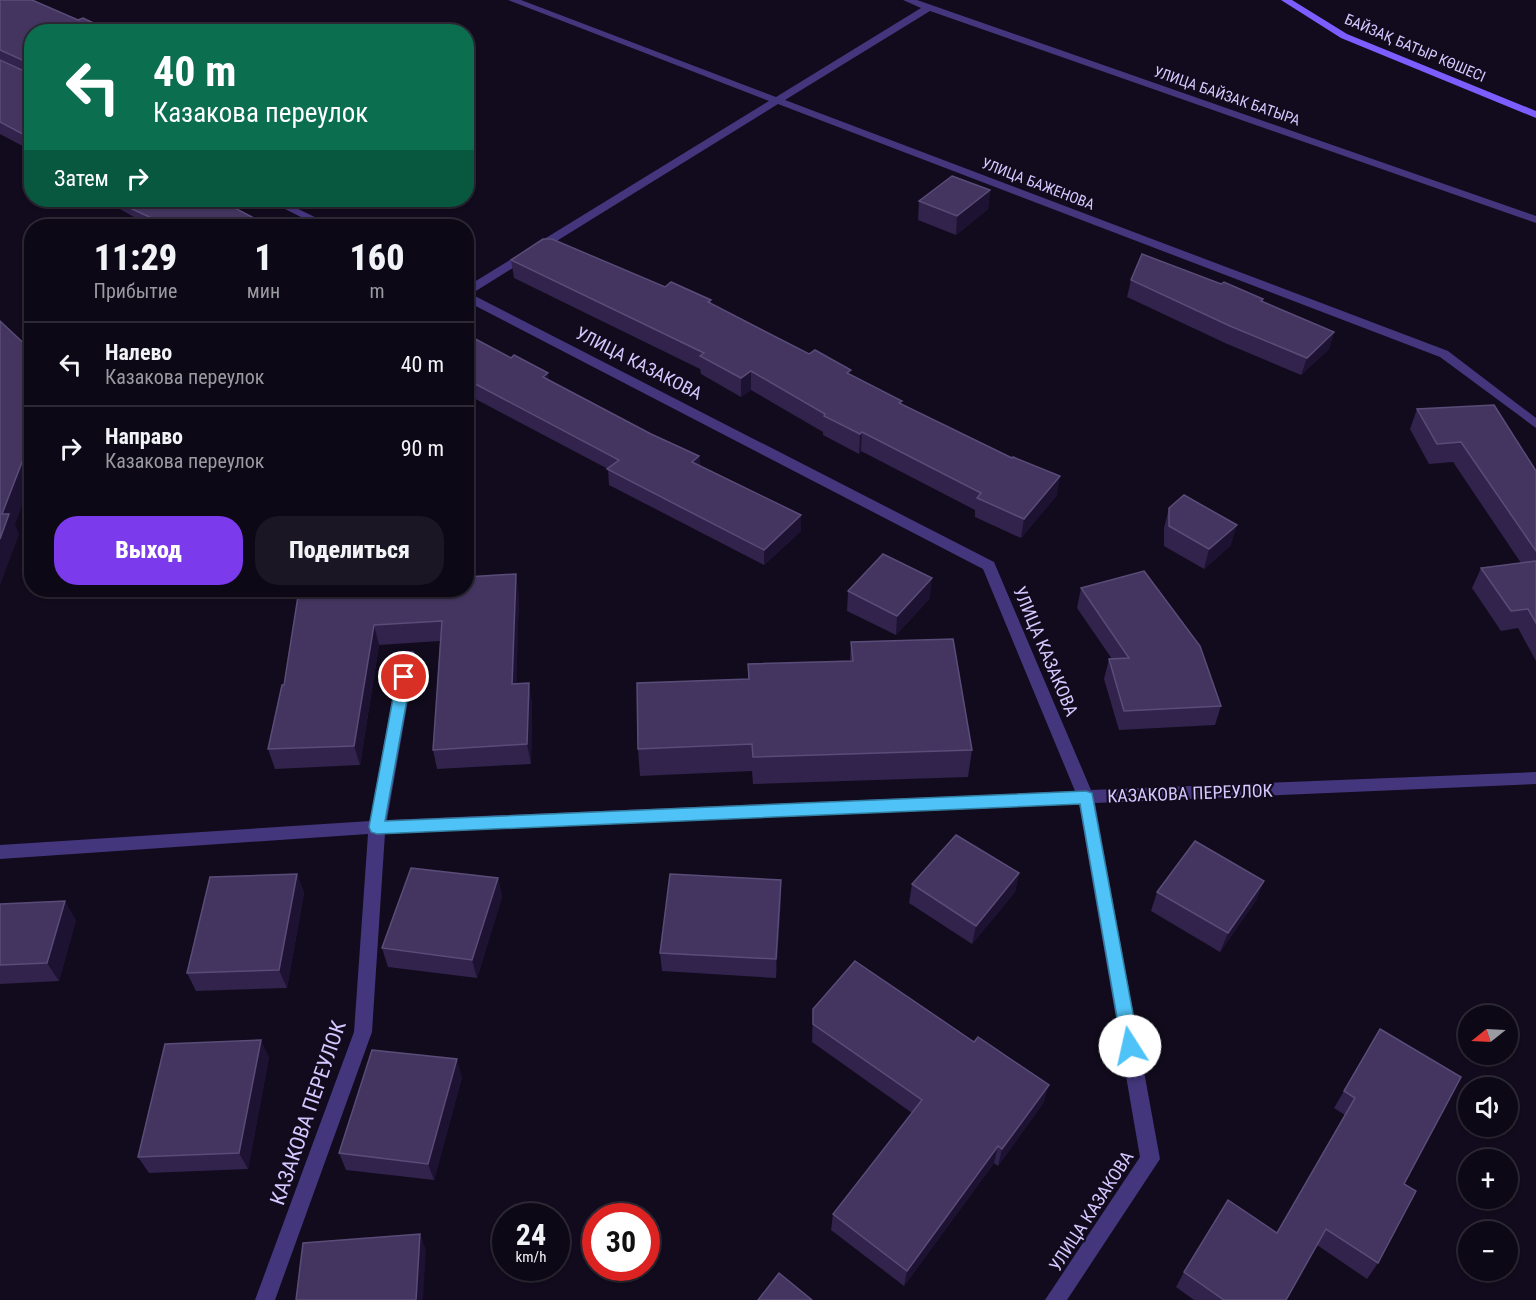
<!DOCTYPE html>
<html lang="ru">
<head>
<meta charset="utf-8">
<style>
	body { margin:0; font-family:"Roboto Condensed",sans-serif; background:#1b1623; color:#f1f3f6; height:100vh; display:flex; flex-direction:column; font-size:22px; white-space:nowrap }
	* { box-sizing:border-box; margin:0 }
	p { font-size:20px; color:#9a9aa1 }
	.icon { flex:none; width:33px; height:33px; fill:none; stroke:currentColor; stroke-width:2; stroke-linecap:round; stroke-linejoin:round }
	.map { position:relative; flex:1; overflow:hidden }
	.panel { position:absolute; left:24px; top:219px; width:450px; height:378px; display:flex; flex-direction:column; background:#0d0816; border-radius:24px; box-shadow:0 2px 4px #0004,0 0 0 2px #2d2935 }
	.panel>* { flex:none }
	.banner { position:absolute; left:24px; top:24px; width:450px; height:183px; border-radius:24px; box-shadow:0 2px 4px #0004,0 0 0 2px #2d2935; background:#0b6e4f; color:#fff; overflow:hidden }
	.needle { width:39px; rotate:252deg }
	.buttons { position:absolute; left:1458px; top:1005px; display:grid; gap:12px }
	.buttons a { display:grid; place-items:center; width:60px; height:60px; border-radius:50%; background:#0d0816; box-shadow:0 2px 4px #0004,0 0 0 2px #2d2935; font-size:30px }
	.speed { position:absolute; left:492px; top:1203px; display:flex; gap:12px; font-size:30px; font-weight:700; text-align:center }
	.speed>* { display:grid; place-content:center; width:78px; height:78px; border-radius:50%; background:#0d0816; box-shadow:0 2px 4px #0004,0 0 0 2px #2d2935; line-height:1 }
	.speed small { font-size:15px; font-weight:400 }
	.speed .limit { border:9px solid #d22; background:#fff; color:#111 }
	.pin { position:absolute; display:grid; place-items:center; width:51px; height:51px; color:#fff; margin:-26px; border:3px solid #fff; border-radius:50%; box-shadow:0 2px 6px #0007 }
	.me { position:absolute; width:66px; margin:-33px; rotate:350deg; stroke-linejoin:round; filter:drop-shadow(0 0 4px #0008) }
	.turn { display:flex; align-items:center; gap:21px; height:126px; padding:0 30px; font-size:27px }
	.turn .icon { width:78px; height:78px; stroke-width:2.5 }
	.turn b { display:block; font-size:42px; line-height:51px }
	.then { display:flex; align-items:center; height:57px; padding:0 30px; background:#0003; gap:12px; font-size:22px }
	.eta { display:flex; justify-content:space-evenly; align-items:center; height:102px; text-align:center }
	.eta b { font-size:36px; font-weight:800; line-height:42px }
	.primary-button { display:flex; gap:12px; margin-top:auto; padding:12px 30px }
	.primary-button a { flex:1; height:69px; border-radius:24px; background:#7c3aed; color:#fff; font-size:24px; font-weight:800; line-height:69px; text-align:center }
	.primary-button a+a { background:#1b1623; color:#f1f3f6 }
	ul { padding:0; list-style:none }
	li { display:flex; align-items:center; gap:18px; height:84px; padding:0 30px; border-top:2px solid #2d2935 }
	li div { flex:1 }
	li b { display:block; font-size:22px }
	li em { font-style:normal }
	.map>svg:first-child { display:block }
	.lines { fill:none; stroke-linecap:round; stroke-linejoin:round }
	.minor { fill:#43367c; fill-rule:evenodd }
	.secondary { fill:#7b5eff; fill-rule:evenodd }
	.wall { fill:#31234c }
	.shaded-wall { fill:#1d1231 }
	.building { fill:#43355f; stroke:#5a4c78; stroke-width:1.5 }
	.route { fill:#4fc3f7; stroke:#337fa1; stroke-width:1.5 }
	.labels { text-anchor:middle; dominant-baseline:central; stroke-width:4.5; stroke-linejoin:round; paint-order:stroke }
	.far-street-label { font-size:15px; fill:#d6c7ff; stroke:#110b1d }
	.street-label { font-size:18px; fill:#d6c7ff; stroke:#110b1d }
	.near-street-label { font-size:21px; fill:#d6c7ff; stroke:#110b1d }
</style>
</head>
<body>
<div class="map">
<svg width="1536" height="1300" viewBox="0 0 1536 1300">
	<rect width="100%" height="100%" fill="#110b1d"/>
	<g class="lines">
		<g class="minor">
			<path d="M508,0H521L776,97L921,8L903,0H917L1536,216V223L930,11L785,100L1448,351L1536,418V428L1440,357L778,104L471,294L994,562L1091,790L1536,772V784L1095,803L1160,1159L1067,1300H1045L1140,1157L1079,804L385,833L372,1032L275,1300H255L354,1032L368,834L0,859V845L370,821L400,655L403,651H413L416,655L387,820L1075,791L983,569L466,301V287L769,101Z"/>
			<path d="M267,200H280L333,226H319Z"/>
		</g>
		<path class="secondary" d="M1281,0H1292L1347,34L1536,111V118L1341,38Z"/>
	</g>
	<g class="wall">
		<path d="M0,0L78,20L32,32V151L0,134Z"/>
		<path d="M990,190L988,209L956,235L918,220L919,201Z"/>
		<path d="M104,200H216L269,226H141L137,225L134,217Z"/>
		<path d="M511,260L665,287L711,300V304L850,375L1057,495L1021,538L975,517V510L861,451L859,454L823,435V432L751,390L741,397L701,374L700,369L514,278Z"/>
		<path d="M1131,280L1221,284L1263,299L1262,302L1334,332L1329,349L1301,375L1225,343L1127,297Z"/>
		<path d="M466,334L549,380L651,434L699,456L700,466L801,515V531L764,565L609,485L608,469L466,394Z"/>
		<path d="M1417,409L1536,471V661L1518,628L1501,631L1472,588L1481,568L1521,563L1453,462L1429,464L1410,429Z"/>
		<path d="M1169,508L1231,545L1204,569L1164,546V528Z"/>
		<path d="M1081,588L1221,706L1215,725L1119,730L1104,679L1109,659H1112L1077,608Z"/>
		<path d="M299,590L519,594L516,684L532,703L531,764L437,769L433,750L440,641L379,645L360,765L275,769L268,749L284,685Z"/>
		<path d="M848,591L930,598L896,635L847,611Z"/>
		<path d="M851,642L972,750L968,777L753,784L752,771L640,776L638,749L748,679V664L850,661Z"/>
		<path d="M1019,873L1015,892L972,944L909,903L912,884Z"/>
		<path d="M297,874L304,893L287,988L196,991L187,973Z"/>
		<path d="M498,878L502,897L477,978L388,967L382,948Z"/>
		<path d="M1157,892L1257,899L1220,952L1151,911Z"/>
		<path d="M781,899L776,978L662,971L660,953Z"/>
		<path d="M0,904L76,920L59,981L0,984Z"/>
		<path d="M813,1009L1044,1102L998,1166L994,1163L904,1286L831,1230L833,1214L912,1113L812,1042Z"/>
		<path d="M1380,1029L1404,1184L1378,1263L1367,1279L1317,1245L1286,1300H1194L1176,1287L1184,1272L1277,1233L1345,1115L1334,1108Z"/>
		<path d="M269,1057L248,1169L149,1173L138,1157Z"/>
		<path d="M462,1077L434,1180L346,1170L339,1153Z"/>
	</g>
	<g class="shaded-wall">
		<path d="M990,190L988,209L956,235L957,216Z"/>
		<path d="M1334,332L1329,349L1301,375L1307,358Z"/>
		<path d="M751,371V390L741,397V378Z"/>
		<path d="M548,373L550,389L543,377Z"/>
		<path d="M862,432L861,451L859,454L860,434Z"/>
		<path d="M32,436V479L15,525L19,534L0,586V539L2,514Z"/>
		<path d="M699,456L700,472L692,462Z"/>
		<path d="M1060,476L1057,495L1021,538L1024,519Z"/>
		<path d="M801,515V531L764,565V550Z"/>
		<path d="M1237,525L1231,545L1204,569L1209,549Z"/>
		<path d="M516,574L519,594L516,704L512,684Z"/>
		<path d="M932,578L930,598L896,635L897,616Z"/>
		<path d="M374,625L379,645L360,765L354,746Z"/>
		<path d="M529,683L532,703L531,764L527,744Z"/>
		<path d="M1019,873L1015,892L972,944L976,926Z"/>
		<path d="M297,874L304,893L287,988L279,970Z"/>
		<path d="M498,878L502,897L477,978L472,960Z"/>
		<path d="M781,880V899L776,978V959Z"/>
		<path d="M1264,881L1257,899L1220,952L1228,933Z"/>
		<path d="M65,901L76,920L59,981L47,963Z"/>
		<path d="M261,1040L269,1057L248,1169L239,1153Z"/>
		<path d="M457,1059L462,1077L434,1180L428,1164Z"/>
		<path d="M1049,1085L1044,1102L998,1166L1002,1149Z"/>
		<path d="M998,1146L994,1163L904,1286L907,1271Z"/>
		<path d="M420,1234L426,1250L423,1300H416Z"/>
	</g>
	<g class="building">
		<path d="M0,0H32L78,20L83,18L113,32H32V139L0,122V60L26,72L29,71V63L0,50Z"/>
		<path d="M952,176L990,190L957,216L919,201Z"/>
		<path d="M125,200H216L229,205L269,226H169L132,209L137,207Z"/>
		<path d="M543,239H552L665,287L671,282L711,300L708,302L809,354L815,350L851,370L847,373L902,401L899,403L1012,458L1013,457L1060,476L1024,519L977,498L981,493L862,432L860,434L824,416L825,414L751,371L741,378L700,356L704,353L511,260Z"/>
		<path d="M1142,254L1221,284L1224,282L1263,299L1261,301L1334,332L1307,358L1230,326L1131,280Z"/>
		<path d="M0,321L32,351V436L2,514H9L0,539Z"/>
		<path d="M466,334L511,358L514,355L548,373L543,377L651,434L699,456L692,462L801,515L764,550L607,469L619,460L466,379Z"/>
		<path d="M1494,405L1536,471V551L1461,442L1437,444L1417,409Z"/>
		<path d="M1184,495L1237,525L1209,549L1169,526V508Z"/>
		<path d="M883,554L932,578L897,616L848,591Z"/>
		<path d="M1536,561V623L1528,609L1511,611L1481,568Z"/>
		<path d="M1144,571L1200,646L1221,706L1124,711L1109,659L1129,658L1081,588Z"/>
		<path d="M516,574L512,684L529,683L527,744L433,750L442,621L374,625L354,746L268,749L282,685H284L299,590H466V577Z"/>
		<path d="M953,639L972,750L753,757L752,744L638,749L637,683L749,679L748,664L853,661L851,642Z"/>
		<path d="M956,835L1019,873L976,926L912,884Z"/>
		<path d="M1195,841L1264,881L1228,933L1157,892Z"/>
		<path d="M411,868L498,878L472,960L382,948Z"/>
		<path d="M297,874L279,970L187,973L210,877Z"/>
		<path d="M670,874L781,880L776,959L660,953Z"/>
		<path d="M65,901L47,963L0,965V904Z"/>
		<path d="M855,961L974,1042L978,1037L1049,1085L1002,1149L998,1146L907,1271L833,1214L922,1100L813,1024V1009Z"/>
		<path d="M1380,1029L1461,1077L1404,1184L1416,1191L1378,1263L1326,1229L1286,1300H1224L1184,1272L1228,1200L1277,1233L1355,1098L1344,1091Z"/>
		<path d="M261,1040L239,1153L138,1157L165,1044Z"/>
		<path d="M372,1050L457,1059L428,1164L339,1153Z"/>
		<path d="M420,1234L416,1300H296L303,1243Z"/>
		<path d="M779,1273L812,1300H758Z"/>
	</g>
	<path class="route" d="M404,671L411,677L385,821L1086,791L1092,793L1139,1046L1136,1051L1130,1053L1124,1051L1122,1046L1080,804L377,834L371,832L369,827L397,677Z"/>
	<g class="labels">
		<g class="far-street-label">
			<text transform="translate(1415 48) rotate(23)">БАЙЗАҚ БАТЫР КӨШЕСІ</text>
			<text transform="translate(1227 96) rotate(19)">УЛИЦА БАЙЗАК БАТЫРА</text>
			<text transform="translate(1038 184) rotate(21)">УЛИЦА БАЖЕНОВА</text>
		</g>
		<g class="street-label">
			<text transform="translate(639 363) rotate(27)">УЛИЦА КАЗАКОВА</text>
			<text transform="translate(1046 651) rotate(67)">УЛИЦА КАЗАКОВА</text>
			<text transform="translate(1190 793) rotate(-2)">КАЗАКОВА ПЕРЕУЛОК</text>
			<text transform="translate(1091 1211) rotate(-57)">УЛИЦА КАЗАКОВА</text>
		</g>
		<g class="near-street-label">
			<text transform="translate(308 1113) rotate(-71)">КАЗАКОВА ПЕРЕУЛОК</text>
		</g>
	</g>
</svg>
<div class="buttons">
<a><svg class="needle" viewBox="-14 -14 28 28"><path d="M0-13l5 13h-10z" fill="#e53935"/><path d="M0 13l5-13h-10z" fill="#9a9aa1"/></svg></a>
<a><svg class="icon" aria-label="sound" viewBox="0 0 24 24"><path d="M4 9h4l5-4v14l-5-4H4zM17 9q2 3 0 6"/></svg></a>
<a>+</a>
<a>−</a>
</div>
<div class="speed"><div>24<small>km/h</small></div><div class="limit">30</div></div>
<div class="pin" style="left:404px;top:677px;background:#d93025"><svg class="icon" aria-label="arrive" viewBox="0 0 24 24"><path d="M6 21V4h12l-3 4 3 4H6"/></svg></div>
<svg class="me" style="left:1130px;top:1046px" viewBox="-20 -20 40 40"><circle r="19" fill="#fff"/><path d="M0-13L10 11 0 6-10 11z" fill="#4fc3f7"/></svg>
<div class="banner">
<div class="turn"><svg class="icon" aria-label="left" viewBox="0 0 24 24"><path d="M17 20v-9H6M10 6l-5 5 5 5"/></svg><div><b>40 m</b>Казакова переулок</div></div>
<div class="then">Затем<svg class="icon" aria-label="right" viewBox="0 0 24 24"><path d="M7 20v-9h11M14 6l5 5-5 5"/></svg></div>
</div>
<section class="panel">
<div class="eta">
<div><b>11:29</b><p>Прибытие</p></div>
<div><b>1</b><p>мин</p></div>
<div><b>160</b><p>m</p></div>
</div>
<ul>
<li><svg class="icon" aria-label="left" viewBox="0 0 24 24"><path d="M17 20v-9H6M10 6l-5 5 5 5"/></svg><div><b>Налево</b><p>Казакова переулок</p></div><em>40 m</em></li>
<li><svg class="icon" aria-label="right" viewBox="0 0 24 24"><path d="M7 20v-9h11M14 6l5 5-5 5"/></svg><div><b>Направо</b><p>Казакова переулок</p></div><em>90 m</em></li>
</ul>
<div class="primary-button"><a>Выход</a><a>Поделиться</a></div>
</section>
</div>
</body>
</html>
